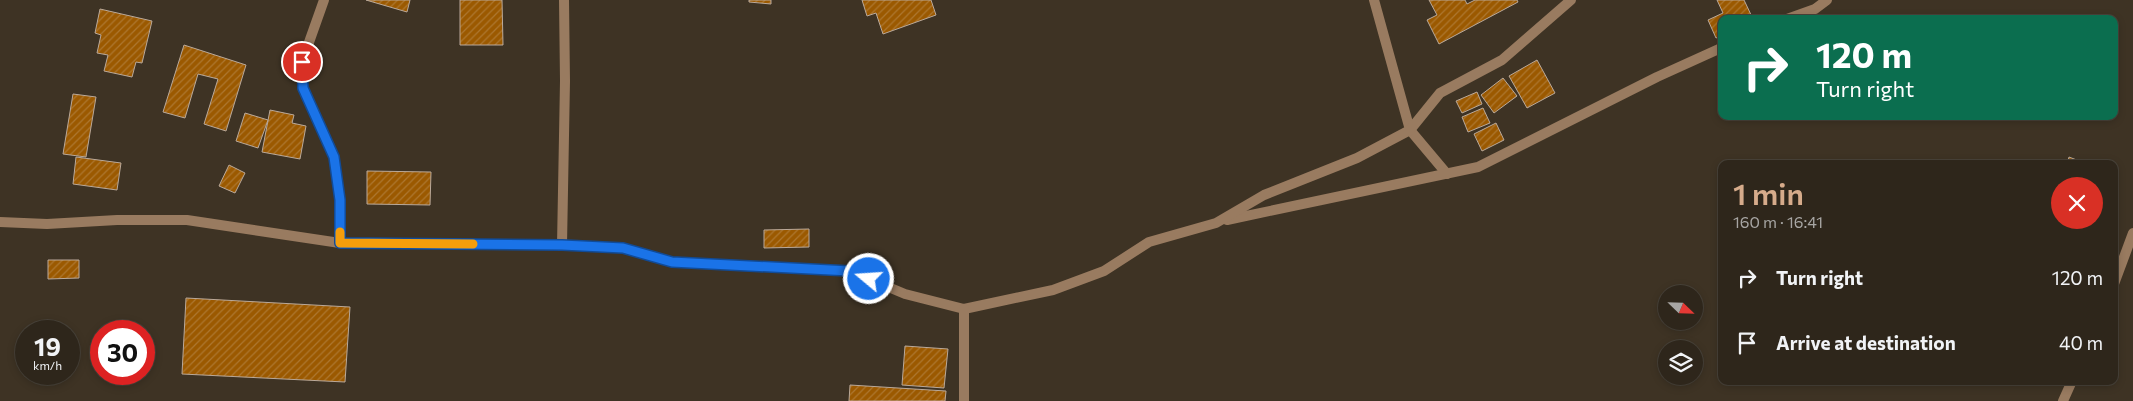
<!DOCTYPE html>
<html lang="en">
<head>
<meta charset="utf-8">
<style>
	body { margin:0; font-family:Commissioner,sans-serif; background:#3a3228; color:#f1f3f6; height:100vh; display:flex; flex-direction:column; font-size:19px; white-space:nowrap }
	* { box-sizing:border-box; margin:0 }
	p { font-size:16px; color:#a7a5a3 }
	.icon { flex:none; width:28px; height:28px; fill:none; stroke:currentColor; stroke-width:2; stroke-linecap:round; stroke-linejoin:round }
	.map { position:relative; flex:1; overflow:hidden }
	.details { position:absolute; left:1718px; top:160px; width:400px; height:225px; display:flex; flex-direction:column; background:#2e261b; border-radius:10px; box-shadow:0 2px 8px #0003,0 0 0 1px #49433a }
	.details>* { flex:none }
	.guide { position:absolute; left:1718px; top:15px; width:400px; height:105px; border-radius:10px; box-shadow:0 2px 8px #0003,0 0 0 1px #49433a; background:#0b6e4f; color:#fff; overflow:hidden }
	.needle { width:32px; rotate:113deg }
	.controls { position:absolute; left:1658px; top:285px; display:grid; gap:10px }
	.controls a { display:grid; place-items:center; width:45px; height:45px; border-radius:50%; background:#2e261b; box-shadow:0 2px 8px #0003,0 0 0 1px #49433a; font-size:25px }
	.speed { position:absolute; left:15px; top:320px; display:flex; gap:10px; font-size:25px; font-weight:700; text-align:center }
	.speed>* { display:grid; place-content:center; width:65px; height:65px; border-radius:50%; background:#2e261b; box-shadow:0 2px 8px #0003,0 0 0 1px #49433a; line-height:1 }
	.speed small { font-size:12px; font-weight:400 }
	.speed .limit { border:8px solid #d22; background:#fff; color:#111 }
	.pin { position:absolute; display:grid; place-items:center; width:42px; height:42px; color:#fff; margin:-21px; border:2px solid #fff; border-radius:50%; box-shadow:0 1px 5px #0007 }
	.me { position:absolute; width:55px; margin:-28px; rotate:288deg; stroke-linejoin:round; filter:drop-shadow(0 0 4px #0008) }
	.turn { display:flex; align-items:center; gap:18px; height:105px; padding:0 15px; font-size:22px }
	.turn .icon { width:65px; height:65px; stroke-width:2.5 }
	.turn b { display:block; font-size:35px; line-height:42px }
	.round { display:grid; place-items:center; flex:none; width:52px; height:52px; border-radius:26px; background:#3a3228 }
	.headline { display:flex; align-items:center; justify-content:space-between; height:85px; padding:0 15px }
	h1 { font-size:30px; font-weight:600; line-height:38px; color:#d6ab8b }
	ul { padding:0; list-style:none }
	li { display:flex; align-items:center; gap:15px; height:65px; padding:0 15px }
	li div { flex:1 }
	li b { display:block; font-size:19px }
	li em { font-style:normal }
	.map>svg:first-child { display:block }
	.building { fill:url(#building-hatch); stroke:#baa99a }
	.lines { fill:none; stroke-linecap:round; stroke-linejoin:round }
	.minor { stroke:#997b60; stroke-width:10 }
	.route-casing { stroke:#114b97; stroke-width:12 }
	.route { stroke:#1a73e8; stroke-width:9 }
	.slow { stroke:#f59e0b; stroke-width:9 }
</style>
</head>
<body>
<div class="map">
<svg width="2133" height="401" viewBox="0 0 2133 401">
	<defs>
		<pattern id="building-hatch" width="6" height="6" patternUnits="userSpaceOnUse" patternTransform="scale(1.25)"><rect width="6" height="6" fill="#9b5900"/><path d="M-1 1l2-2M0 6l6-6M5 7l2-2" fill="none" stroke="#ad7730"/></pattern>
	</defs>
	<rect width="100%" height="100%" fill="#3e3324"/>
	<g class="building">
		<path d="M366,0H410L407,12Z"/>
		<path d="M460,0H502L503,45H460Z"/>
		<path d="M749,0H771V4L749,2Z"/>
		<path d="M862,0H931L936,15L883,34L876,13L867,16Z"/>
		<path d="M1429,0H1465L1467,4L1475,0H1517L1518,2L1439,44L1427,20L1437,15Z"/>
		<path d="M1717,0H1744L1753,19H1721V36L1716,38L1708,20L1723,13Z"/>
		<path d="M100,9L152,21L142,63L136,62L132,77L104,71L108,55L97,53L101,35L95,33Z"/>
		<path d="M184,45L246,65L226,131L204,124L218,79L198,74L185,118L163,112Z"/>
		<path d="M1537,60L1555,93L1527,108L1509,76Z"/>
		<path d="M1503,78L1517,96L1494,113L1481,95Z"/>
		<path d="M1477,92L1482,104L1462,113L1456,101Z"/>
		<path d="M73,94L96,97L86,157L63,154Z"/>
		<path d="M1483,108L1490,123L1468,132L1462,117Z"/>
		<path d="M270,110L294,115L292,123L306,126L300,159L262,152Z"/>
		<path d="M245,113L268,120L258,148L236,141Z"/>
		<path d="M1496,123L1504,140L1482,151L1474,134Z"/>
		<path d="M76,157L121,163L117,190L73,184Z"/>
		<path d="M2069,157L2087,164H2067Z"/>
		<path d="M229,165L245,173L235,193L219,186Z"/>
		<path d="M367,171L431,172L430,205L367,204Z"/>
		<path d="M809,229V247L764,248V230Z"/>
		<path d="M48,260H79V278L48,279Z"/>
		<path d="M186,298L350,307L345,382L182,374Z"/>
		<path d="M905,346L948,349L944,388L902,385Z"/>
		<path d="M850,385L946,391L945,401H849Z"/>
	</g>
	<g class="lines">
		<g class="minor">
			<path d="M324,0L302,62L303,89L334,157L340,200V243"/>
			<path d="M1374,0L1410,130L1447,174"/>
			<path d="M1787,19L1815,9L1827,0"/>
			<path d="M1227,220L1478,167L1657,77L1721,48"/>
			<path d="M0,222L47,224L117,220H187L340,243L562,245L623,248L672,262L850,271L905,294L964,309L1053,290L1104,271L1149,242L1216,223L1264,195L1357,158L1410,130L1440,93L1502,60L1571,0"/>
			<path d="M562,245L565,81L564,0"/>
			<path d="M2114,284L2133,233"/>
			<path d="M964,309V401"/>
			<path d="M2063,401L2072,381"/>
		</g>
	</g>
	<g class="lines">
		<g class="route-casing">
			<path id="route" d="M302,62L303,88L334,157L340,200V243L562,245L623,248L672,262L850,271L869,279"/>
		</g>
		<use href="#route" class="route"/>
		<path class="slow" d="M340,232V243L473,244"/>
	</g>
</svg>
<div class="controls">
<a><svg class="needle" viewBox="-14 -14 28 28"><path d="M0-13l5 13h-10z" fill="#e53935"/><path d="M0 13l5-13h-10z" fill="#a7a5a3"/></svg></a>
<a><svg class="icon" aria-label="layers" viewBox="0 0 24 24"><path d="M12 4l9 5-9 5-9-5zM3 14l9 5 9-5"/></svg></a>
</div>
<div class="speed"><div>19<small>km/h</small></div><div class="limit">30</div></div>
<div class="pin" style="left:302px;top:62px;background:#d93025"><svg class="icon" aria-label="arrive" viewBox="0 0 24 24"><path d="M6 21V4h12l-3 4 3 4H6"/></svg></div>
<svg class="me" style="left:869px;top:279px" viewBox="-20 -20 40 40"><circle r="17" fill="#1a73e8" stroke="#fff" stroke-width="3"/><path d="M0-11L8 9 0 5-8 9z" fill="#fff"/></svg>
<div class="guide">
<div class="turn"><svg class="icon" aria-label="right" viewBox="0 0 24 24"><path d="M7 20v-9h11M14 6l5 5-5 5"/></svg><div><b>120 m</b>Turn right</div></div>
</div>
<section class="details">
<div class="headline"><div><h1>1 min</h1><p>160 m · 16:41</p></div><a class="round" style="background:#d93025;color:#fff"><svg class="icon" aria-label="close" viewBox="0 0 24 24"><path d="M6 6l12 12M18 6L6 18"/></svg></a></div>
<ul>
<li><svg class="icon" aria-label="right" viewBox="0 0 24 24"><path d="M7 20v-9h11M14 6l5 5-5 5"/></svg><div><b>Turn right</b></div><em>120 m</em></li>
<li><svg class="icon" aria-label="arrive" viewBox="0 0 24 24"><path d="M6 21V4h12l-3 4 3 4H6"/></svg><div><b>Arrive at destination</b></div><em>40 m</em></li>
</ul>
</section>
</div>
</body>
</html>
